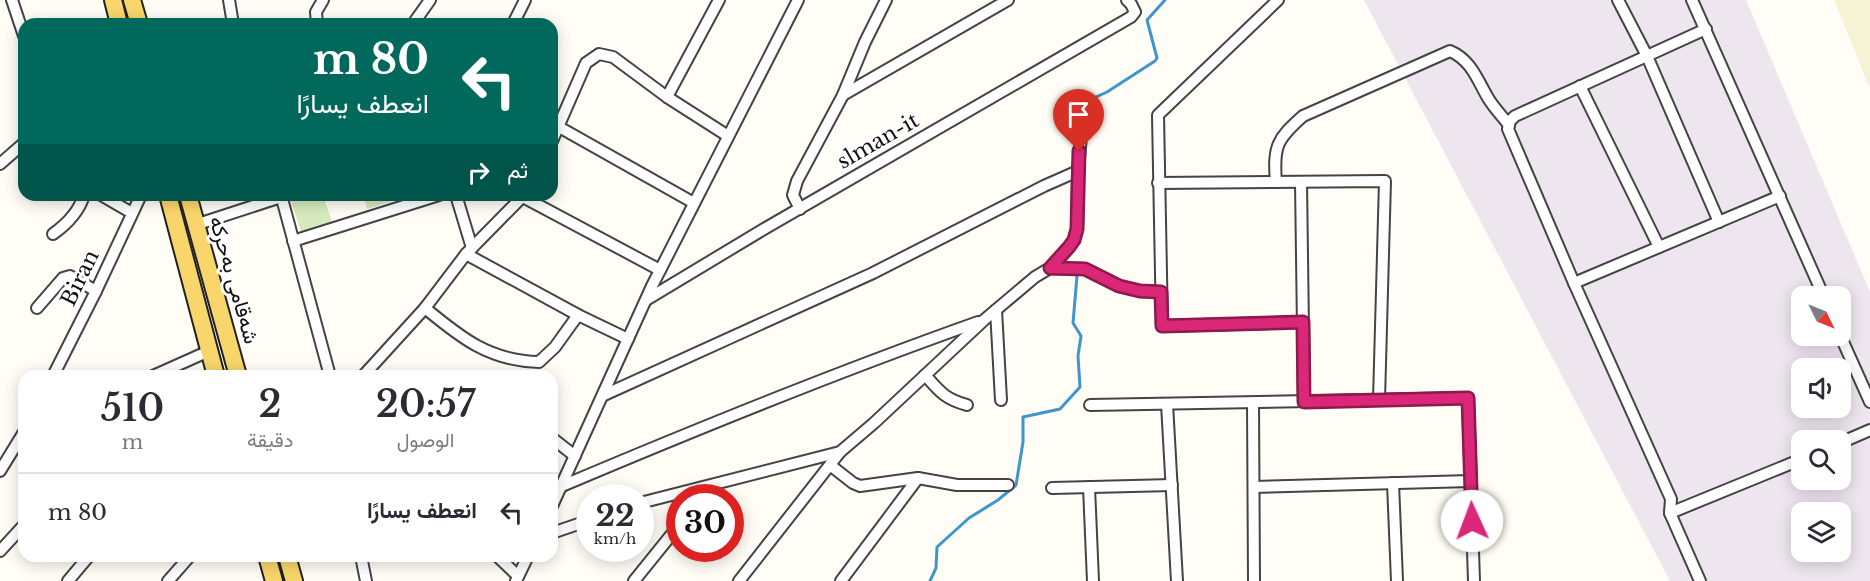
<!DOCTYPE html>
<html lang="ar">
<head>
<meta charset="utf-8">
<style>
	body { margin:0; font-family:"Libre Baskerville",Vazirmatn,serif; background:#f2f2f3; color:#2b2b33; direction:rtl; height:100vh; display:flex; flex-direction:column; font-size:22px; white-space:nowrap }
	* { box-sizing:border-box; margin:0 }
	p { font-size:20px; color:#7c7c81 }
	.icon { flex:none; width:33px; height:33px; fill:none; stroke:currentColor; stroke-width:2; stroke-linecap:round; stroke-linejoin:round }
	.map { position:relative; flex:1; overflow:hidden; direction:ltr }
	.panel { position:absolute; left:18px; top:370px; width:540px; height:192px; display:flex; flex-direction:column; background:#fff; border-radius:18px; box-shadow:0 3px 15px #0003; direction:rtl }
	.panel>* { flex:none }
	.banner { position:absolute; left:18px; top:18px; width:540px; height:183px; border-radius:18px; box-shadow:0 3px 15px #0003; direction:rtl; background:#00695c; color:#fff; overflow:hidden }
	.needle { width:39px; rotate:133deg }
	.tools { position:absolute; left:1791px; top:286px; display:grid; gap:12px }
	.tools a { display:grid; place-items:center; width:60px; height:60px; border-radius:12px; background:#fff; box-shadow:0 3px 15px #0003; font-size:30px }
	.speed { position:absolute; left:576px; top:484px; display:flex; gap:12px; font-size:30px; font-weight:700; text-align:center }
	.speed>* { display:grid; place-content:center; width:78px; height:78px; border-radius:50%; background:#fff; box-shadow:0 3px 15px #0003; line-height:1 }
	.speed small { font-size:15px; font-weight:400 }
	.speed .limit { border:9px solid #d22; background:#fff; color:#111 }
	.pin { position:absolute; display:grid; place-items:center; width:51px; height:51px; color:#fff; margin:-62px -26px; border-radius:50% 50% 50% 0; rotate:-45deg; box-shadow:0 0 6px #0007 }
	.pin .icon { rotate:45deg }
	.me { position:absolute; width:66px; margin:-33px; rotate:358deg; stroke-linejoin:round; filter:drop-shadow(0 0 4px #0008) }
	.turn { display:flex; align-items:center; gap:21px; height:126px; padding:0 30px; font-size:27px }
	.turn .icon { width:78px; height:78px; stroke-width:2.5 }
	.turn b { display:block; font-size:42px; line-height:51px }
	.then { display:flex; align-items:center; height:57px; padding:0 30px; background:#0003; gap:12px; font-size:22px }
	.eta { display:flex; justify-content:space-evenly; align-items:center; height:102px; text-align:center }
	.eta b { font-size:36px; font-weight:600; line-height:42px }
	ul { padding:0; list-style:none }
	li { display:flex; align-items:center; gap:18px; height:78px; padding:0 30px; border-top:2px solid #e1e1e2 }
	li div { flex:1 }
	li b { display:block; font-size:22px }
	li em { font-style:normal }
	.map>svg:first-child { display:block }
	.industrial { fill:#eee6ef; fill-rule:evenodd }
	.farmland { fill:#f6f3d4 }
	.green { fill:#d5ebbd }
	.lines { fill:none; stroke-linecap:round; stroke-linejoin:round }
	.stream { stroke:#3f96cf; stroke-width:3 }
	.street-casing { stroke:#444; stroke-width:14 }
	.primary-casing { stroke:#222; stroke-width:20 }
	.street { stroke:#fff; stroke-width:10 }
	.primary { stroke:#f9d66b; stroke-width:16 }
	.route-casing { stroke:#8e194d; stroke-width:15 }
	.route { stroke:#db2777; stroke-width:10 }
	.labels { text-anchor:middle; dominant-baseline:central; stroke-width:6; stroke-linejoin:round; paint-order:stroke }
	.street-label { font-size:21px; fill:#111; stroke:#fff }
</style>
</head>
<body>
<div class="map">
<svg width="1870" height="581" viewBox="0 0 1870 581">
	<rect width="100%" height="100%" fill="#fffdf5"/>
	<path class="industrial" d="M1364,0H1746L1870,292V581H1670ZM1802,297H1840V336H1802ZM1802,369H1840V408H1802ZM1802,441H1840V480H1802ZM1802,513H1840V552H1802Z"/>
	<path class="farmland" d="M1834,0H1870V89Z"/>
	<g class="green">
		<path d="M289,195H323L332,222L301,232Z"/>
		<path d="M363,195H410L367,209Z"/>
	</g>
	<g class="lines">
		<g class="stream">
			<path d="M1079,110L1083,103L1107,92L1155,61L1157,58L1147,20L1165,0"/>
			<path d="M930,581L936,568L937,547L969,518L998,500L1016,485L1023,442V417L1060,409L1080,387L1078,356L1081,336L1073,323L1077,276"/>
		</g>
		<g class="street-casing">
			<g id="street">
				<path d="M12,0L24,36"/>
				<path d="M229,0L233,24"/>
				<path d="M1278,0L1158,115L1162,326L1303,322"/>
				<path d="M1618,0L1647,56L1719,222"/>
				<path d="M1692,0L1824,297"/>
				<path d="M317,24L316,12L323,0"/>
				<path d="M413,24L430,0"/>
				<path d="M513,24L525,0"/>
				<path d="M1580,86L1659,247"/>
				<path d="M843,95L1008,0"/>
				<path d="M667,97L719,0"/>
				<path d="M559,127L694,203"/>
				<path d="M552,141L586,63L599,54L613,57L667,97L728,136"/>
				<path d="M0,164L24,143"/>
				<path d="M1276,182C1273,146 1277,139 1303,116L1450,51C1471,60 1477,79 1488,98C1494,108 1502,116 1509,125"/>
				<path d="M1301,182L1304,402"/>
				<path d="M1158,183L1385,181L1379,400"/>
				<path d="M101,195L132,213"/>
				<path d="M281,195L330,376"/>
				<path d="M456,195L472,248"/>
				<path d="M523,197L660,270"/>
				<path d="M800,209L793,195L797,181L843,95L865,42L886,0"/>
				<path d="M195,225L281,197"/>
				<path d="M53,234C67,224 79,212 84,195"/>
				<path d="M293,241L439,195"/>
				<path d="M466,254L578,315L628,339"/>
				<path d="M1050,268L1085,269L1119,286L1140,291L1161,292"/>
				<path d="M1574,283L1780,196"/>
				<path d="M646,300L764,229L1131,17L1135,12L1131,4L1127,0"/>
				<path d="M37,308L63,278L70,276L96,291"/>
				<path d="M425,308C461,338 490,361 539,362L555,347L578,315"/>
				<path d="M996,310L1001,400"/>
				<path d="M1840,335L1870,402"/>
				<path d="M925,375C940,392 945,399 967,405"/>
				<path d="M53,376L96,291L141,195"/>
				<path d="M153,376L209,351"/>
				<path d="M363,376L425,308L466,254L524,195"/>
				<path d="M604,395L873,273L1044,186L1078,171"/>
				<path d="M1253,403L1254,581"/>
				<path d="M1167,404L1177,581"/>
				<path d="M1090,405L1468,398L1474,581"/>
				<path d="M552,438L575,456"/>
				<path d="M1840,443L1870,430"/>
				<path d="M830,465L853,483L860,486L918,478L957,485H1008"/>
				<path d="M0,471L24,432"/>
				<path d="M1393,483L1397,581"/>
				<path d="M562,486C699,428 837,372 978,322"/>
				<path d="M1089,487L1093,581"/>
				<path d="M1254,487L1471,481"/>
				<path d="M1052,488L1172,485"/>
				<path d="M640,503L840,452"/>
				<path d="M552,506L652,286L798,0"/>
				<path d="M1670,513L1802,459"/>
				<path d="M552,533L590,520"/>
				<path d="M0,551L24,525"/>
				<path d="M361,556L366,581"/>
				<path d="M497,556L518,576"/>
				<path d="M68,581L89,556"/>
				<path d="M168,581L190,556"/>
				<path d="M516,581L528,556"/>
				<path d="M634,581L680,524"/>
				<path d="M739,581L840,452L874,423L984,320L1035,277L1050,268L1069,247L1074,240L1077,229L1078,171L1083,112"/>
				<path d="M841,581L918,478"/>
				<path d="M1700,581L1670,513L1671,499L1574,283L1508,129L1510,121L1515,116L1706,29"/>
			</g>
		</g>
		<g class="primary-casing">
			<g id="primary">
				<path d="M113,0L119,24"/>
				<path d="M132,0L139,24"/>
				<path d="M168,195L216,376"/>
				<path d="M188,195L238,376"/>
				<path d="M267,556L274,581"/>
				<path d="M287,556L294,581"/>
			</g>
		</g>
		<use href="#street" class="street"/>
		<use href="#primary" class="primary"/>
	</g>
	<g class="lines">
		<g class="route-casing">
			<path id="route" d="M1079,151L1077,229L1074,240L1069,247L1050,268L1085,269L1119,286L1140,291L1161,292L1162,326L1303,322L1304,402L1468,398L1472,521"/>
		</g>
		<use href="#route" class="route"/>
	</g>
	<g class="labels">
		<g class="street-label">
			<text transform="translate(878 141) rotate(-30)">slman-it</text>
			<text transform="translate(80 278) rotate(-64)">Biran</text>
			<text transform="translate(234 280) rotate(74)">شەقامی بەحرکە</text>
		</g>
	</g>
</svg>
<div class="tools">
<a><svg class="needle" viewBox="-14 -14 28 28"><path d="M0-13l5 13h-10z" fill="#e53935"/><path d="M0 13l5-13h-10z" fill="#7c7c81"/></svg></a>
<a><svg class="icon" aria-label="sound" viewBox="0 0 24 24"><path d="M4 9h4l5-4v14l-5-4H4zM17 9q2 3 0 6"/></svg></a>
<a><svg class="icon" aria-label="search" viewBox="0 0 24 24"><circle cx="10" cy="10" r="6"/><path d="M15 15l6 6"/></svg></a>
<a><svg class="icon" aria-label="layers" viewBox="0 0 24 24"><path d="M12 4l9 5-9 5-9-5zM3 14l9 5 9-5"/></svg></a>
</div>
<div class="speed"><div>22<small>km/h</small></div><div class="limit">30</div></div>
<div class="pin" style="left:1079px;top:151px;background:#d93025"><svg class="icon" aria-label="arrive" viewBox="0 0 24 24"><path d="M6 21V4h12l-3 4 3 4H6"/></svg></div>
<svg class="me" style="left:1472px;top:521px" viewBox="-20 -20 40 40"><circle r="19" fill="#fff"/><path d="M0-13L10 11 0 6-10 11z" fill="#db2777"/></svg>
<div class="banner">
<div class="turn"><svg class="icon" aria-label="left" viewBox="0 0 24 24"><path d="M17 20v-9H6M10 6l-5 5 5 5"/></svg><div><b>80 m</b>انعطف يسارًا</div></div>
<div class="then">ثم<svg class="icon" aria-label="right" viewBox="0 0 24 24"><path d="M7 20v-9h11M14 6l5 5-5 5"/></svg></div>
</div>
<section class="panel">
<div class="eta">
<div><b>20:57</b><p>الوصول</p></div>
<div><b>2</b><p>دقيقة</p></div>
<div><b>510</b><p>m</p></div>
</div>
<ul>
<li><svg class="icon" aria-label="left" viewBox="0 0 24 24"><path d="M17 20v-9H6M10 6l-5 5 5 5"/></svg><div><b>انعطف يسارًا</b></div><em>80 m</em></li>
</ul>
</section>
</div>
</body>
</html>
